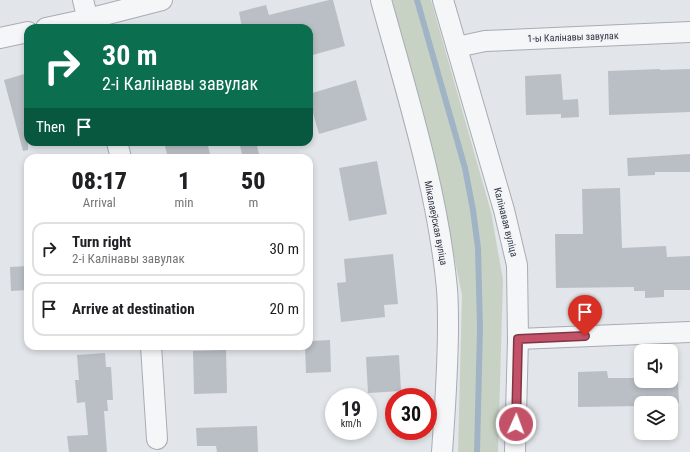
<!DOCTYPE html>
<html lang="en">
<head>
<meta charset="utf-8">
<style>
	body { margin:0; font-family:"Roboto Condensed",sans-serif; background:#f2f2f2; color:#202124; height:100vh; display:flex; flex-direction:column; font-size:15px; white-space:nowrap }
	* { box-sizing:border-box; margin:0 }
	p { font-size:13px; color:#757577 }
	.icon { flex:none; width:22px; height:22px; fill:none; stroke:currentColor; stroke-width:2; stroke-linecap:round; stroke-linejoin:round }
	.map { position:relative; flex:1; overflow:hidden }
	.sheet { position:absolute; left:24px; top:154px; width:289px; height:196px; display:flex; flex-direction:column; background:#fff; border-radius:12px; box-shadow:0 2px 6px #0003 }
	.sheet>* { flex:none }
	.banner { position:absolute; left:24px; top:24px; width:289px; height:122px; border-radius:12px; box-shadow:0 2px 6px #0003; background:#0b6e4f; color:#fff; overflow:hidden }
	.fabs { position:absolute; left:634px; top:344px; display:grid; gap:8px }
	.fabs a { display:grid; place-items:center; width:44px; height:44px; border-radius:8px; background:#fff; box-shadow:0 2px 6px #0003; font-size:20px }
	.speed { position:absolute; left:325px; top:388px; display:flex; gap:8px; font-size:20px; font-weight:700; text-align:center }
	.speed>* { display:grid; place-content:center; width:52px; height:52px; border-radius:50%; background:#fff; box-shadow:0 2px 6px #0003; line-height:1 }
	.speed small { font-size:10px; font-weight:400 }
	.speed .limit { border:6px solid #d22; background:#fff; color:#111 }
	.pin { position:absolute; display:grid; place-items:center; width:34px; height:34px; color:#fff; margin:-41px -17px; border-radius:50% 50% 50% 0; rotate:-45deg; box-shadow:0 0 4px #0007 }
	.pin .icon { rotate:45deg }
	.me { position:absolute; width:44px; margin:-22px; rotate:2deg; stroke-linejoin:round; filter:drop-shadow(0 0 3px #0008) }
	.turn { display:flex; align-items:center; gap:14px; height:84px; padding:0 12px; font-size:18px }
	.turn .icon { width:52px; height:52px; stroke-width:2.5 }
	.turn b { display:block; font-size:28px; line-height:34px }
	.then { display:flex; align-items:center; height:38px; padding:0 12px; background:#0003; gap:8px; font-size:15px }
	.eta { display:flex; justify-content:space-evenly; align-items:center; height:68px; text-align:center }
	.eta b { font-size:24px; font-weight:800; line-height:28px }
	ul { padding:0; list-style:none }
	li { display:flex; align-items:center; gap:12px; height:54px; margin:0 8px 6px; padding:0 4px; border:2px solid #e0e0e0; border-radius:12px }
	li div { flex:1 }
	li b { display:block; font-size:15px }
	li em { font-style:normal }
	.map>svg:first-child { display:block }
	.green { fill:#c8d2c4 }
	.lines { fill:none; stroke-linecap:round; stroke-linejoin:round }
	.stream { stroke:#a0b4c6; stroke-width:6 }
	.building { fill:#babfc6 }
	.minor-casing { stroke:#a8acb3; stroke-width:22 }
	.minor { stroke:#f5f6f8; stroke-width:20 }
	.route-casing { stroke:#7f3544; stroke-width:10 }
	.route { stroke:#c35269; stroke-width:7 }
	.labels { text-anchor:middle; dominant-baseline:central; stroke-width:3.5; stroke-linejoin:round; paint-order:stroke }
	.street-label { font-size:10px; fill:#2c3440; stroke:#f2f4f7 }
</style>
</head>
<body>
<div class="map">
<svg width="690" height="452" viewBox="0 0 690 452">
	<rect width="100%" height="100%" fill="#e2e5e9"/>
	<path class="green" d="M392,0H431L491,212L503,280L498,452H458L462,295L428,131Z"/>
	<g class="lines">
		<path class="stream" d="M417,0L465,168L473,210L478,248L480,328L477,452"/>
	</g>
	<g class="building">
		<path d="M329,0H333L345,46L309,56V28H242L239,12L266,5L269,15Z"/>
		<path d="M660,69V70L690,69V112L609,115L608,71Z"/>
		<path d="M28,73V150L23,151L4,80Z"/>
		<path d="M561,74L563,100L578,99L579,117L561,118V114L526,115L525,76Z"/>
		<path d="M356,80L367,120L319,134L309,99V94Z"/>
		<path d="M164,142H207L211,158H168Z"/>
		<path d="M239,142H256L260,158H243Z"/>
		<path d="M690,154V172H655V175L628,176L627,158Z"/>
		<path d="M377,161L387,214L349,221L339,168Z"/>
		<path d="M620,188L622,248L666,246L667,257L690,256V290H664V297L645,298V291H634V287L556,288L555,234H583L582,189Z"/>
		<path d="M393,254L398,304L384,305L385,317L341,322L337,283L346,282L344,259Z"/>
		<path d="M28,266V290L11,291L10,267Z"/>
		<path d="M330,340L331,372L306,373L305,346H309V341Z"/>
		<path d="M226,350L227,393L194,394L193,351Z"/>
		<path d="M105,353L106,367H111L113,400H107L108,411H104L107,452H69L67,436L88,435L85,402L77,403L75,380H79L77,355Z"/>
		<path d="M399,355L401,391L368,393L366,357Z"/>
		<path d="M607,371L608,378H641V381H678L679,403H641V406L578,407V372Z"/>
		<path d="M257,426L258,452H217L216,446H197L196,428Z"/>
	</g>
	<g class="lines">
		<g class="minor-casing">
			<g id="minor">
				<path d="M83,0L90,28"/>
				<path d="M381,0C407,94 438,192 447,289C448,301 448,313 448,325C448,367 445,410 442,452"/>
				<path d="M443,0L504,210L517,265L518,339L515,452"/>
				<path d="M46,28L88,19L162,0"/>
				<path d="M0,38L28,32"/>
				<path d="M457,47L485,41L690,32"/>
				<path d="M117,142L121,158"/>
				<path d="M518,339L690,332"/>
				<path d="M151,346L157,439"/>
			</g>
		</g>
		<use href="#minor" class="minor"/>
	</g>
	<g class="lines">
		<g class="route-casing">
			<path id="route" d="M516,424L518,339L585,336"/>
		</g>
		<use href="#route" class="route"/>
	</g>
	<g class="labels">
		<g class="street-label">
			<text transform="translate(573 37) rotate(-2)">1-ы Калінавы завулак</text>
			<text transform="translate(506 222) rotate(76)">Калінавая вуліца</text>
			<text transform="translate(436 223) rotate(79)">Мікалаеўская вуліца</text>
		</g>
	</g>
</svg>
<div class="fabs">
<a><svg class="icon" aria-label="sound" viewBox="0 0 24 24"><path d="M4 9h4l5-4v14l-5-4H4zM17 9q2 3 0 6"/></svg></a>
<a><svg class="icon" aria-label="layers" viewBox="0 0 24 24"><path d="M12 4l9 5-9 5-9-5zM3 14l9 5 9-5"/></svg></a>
</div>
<div class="speed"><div>19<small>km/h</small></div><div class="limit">30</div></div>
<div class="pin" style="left:585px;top:336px;background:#d93025"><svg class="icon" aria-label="arrive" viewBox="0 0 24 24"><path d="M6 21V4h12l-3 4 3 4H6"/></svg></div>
<svg class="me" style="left:516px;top:424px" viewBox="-20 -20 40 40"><circle r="17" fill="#c35269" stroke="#fff" stroke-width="3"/><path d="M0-11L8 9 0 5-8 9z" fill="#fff"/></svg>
<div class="banner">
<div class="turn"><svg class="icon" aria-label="right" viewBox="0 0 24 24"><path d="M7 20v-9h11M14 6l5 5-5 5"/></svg><div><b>30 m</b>2-і Калінавы завулак</div></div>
<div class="then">Then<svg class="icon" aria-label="arrive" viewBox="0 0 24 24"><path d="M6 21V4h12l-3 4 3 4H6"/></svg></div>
</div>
<section class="sheet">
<div class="eta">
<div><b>08:17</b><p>Arrival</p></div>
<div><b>1</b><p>min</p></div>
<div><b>50</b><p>m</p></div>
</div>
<ul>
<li><svg class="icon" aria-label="right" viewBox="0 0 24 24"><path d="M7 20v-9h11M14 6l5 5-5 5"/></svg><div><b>Turn right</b><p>2-і Калінавы завулак</p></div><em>30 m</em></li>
<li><svg class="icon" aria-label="arrive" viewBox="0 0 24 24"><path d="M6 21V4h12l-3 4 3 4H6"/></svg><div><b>Arrive at destination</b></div><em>20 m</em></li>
</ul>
</section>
</div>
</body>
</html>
